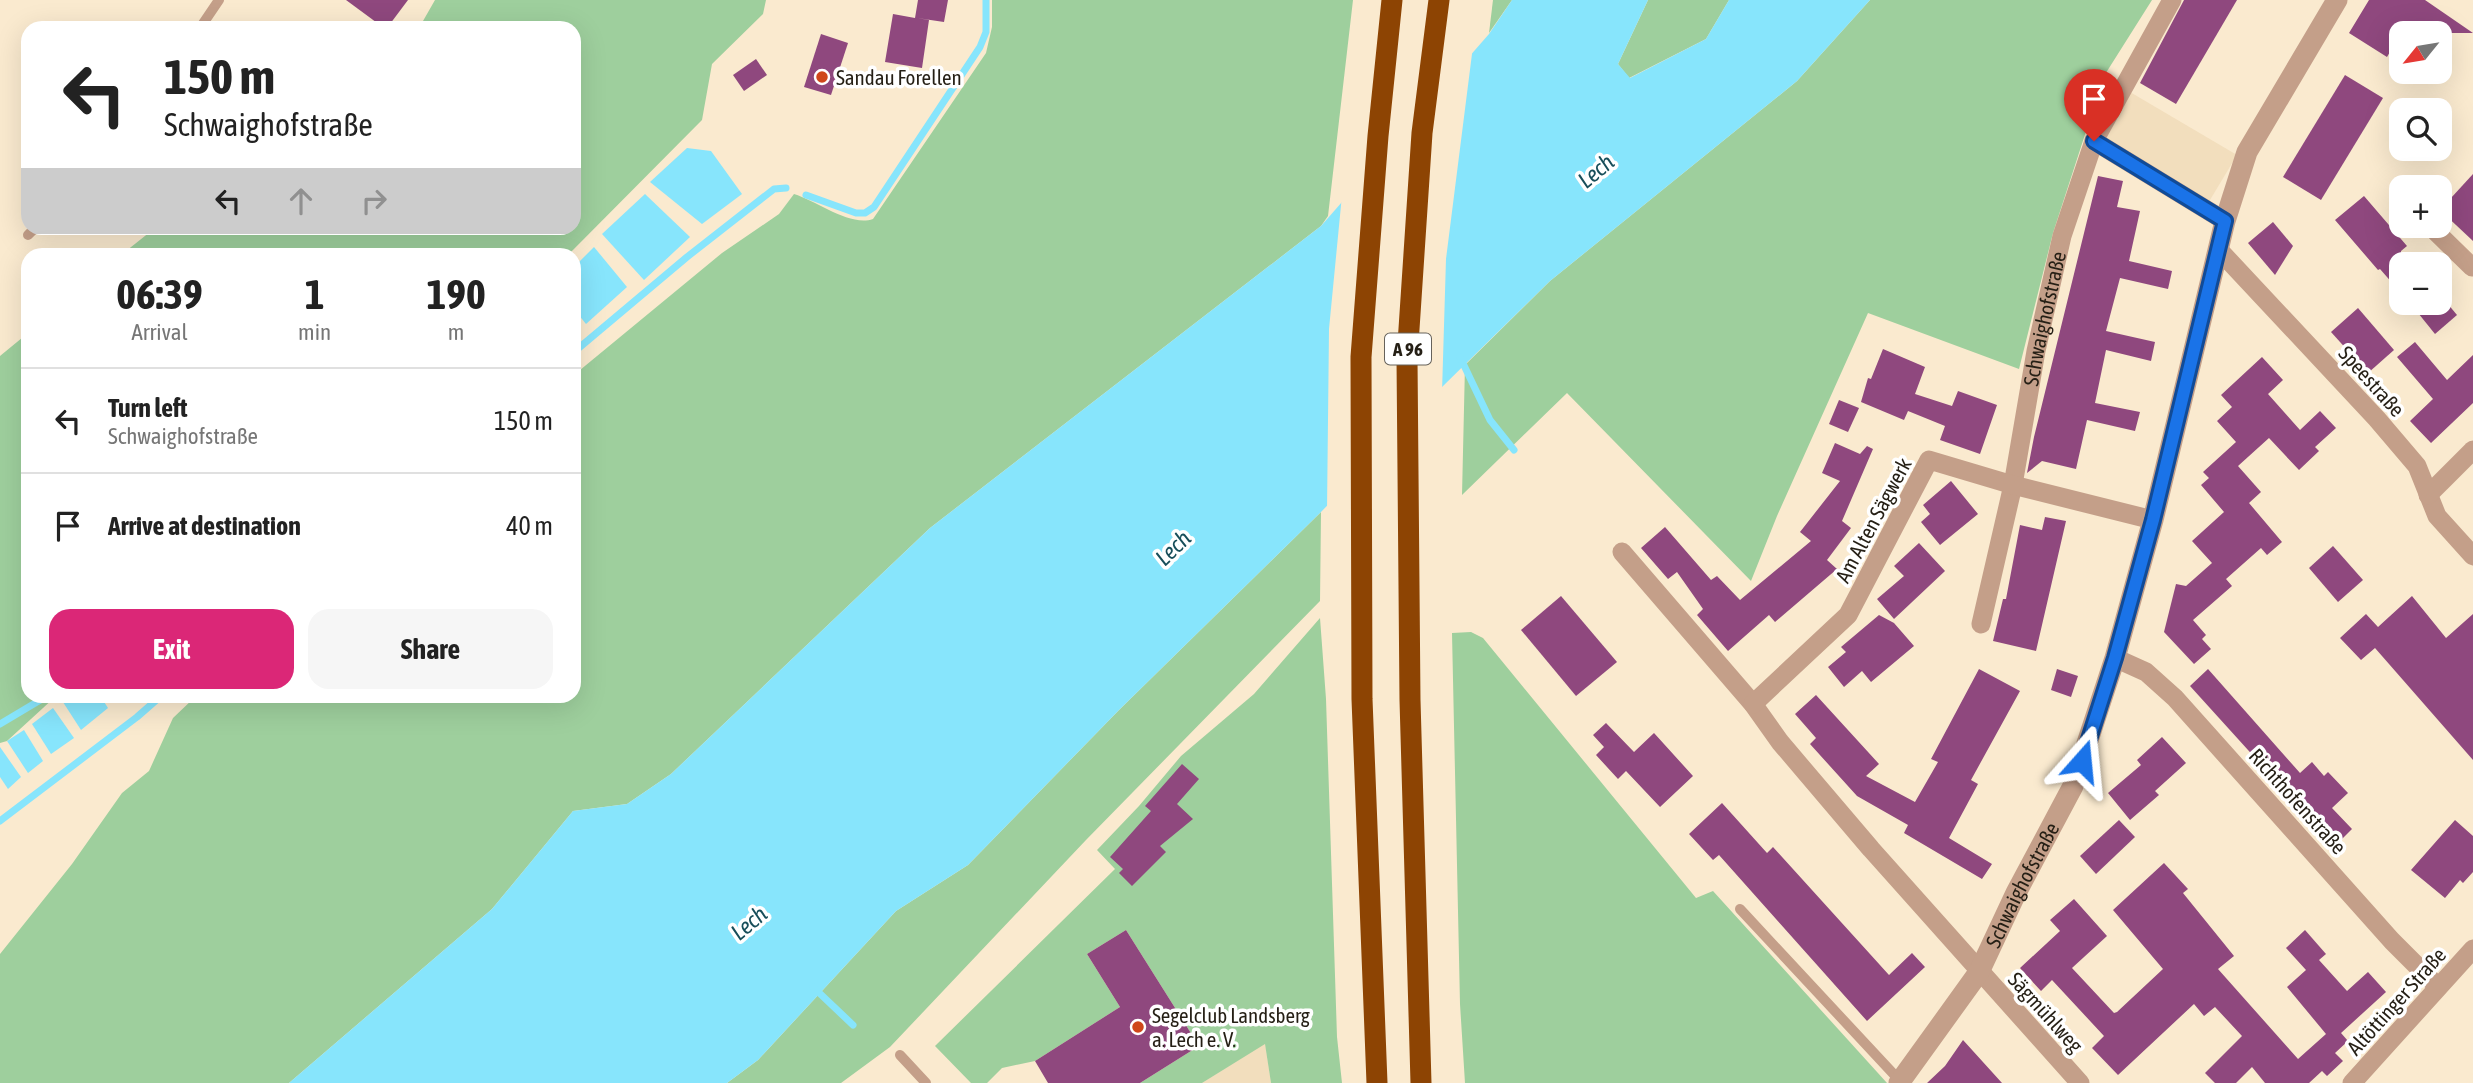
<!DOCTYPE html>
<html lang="en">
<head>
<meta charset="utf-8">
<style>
	body { margin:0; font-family:"Asap Condensed",sans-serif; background:#f6f6f6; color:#222; height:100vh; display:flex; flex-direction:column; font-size:26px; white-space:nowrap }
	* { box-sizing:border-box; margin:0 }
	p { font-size:23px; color:#767676 }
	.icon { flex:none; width:38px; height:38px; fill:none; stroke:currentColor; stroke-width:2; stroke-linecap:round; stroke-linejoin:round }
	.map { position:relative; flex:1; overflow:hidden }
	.panel { position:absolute; left:21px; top:248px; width:560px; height:455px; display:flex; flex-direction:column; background:#fff; border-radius:21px; box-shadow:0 7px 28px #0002 }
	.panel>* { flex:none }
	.top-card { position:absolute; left:21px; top:21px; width:560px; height:214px; border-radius:21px; box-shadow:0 7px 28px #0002; background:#fff; color:#222; overflow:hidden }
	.needle { width:46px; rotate:240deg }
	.controls { position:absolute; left:2389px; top:21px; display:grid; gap:14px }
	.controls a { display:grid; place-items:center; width:63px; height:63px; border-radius:14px; background:#fff; box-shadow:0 7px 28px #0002; font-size:35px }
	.pin { position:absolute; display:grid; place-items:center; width:60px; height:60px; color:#fff; margin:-72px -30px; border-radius:50% 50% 50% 0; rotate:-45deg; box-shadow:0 0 7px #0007 }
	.pin .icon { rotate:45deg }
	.me { position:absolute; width:77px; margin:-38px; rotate:18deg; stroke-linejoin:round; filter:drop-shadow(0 0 5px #0008) }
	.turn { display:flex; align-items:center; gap:24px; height:147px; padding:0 28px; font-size:32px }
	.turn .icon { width:91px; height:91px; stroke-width:2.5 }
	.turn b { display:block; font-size:49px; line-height:60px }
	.lanes { display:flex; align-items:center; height:66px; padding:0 28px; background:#0003; justify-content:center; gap:35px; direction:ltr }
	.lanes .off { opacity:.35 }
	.eta { display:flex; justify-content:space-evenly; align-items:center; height:119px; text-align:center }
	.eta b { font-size:42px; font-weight:700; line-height:49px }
	.action { display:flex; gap:14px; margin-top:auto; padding:14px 28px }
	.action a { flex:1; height:80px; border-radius:21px; background:#db2777; color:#fff; font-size:28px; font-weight:700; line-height:80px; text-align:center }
	.action a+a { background:#f6f6f6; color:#222 }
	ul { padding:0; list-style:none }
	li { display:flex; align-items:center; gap:21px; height:105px; padding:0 28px; border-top:2px solid #e0e0e0 }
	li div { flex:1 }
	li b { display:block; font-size:26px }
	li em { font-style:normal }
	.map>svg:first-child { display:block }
	.built { fill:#f2debd }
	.green { fill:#9ecf9d }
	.water { fill:#87e5fc }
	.pier { fill:#faeacf }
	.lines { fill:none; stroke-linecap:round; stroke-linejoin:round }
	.stream { stroke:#87e5fc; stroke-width:7 }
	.building { fill:#8f487e }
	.service { stroke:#c49f89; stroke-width:10 }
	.minor { stroke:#c49f89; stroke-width:19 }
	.tertiary { stroke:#c49f89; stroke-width:21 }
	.motorway { stroke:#8d4403; stroke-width:21 }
	.route-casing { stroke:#114b97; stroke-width:18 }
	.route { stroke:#1a73e8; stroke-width:12 }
	.poi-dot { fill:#cf471a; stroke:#fff; stroke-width:2.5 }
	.labels { text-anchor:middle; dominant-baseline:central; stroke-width:7; stroke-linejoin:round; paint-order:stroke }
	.shield { fill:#fff; stroke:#66625b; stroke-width:2 }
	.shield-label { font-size:19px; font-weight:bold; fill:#251f15 }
	.poi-label { font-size:21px; fill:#251f15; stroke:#fff; text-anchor:start }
	.street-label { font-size:21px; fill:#251f15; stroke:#fff }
	.water-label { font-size:23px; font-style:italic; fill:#174e5a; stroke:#fff }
</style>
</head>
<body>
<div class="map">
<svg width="2473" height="1083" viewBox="0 0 2473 1083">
	<rect width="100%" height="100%" fill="#faeacf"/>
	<g class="built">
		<path d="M2130,92L2237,155L2207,205L2101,142Z"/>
		<path d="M1265,1043L1271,1083H1202Z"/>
	</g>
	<g class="green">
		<path d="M435,0H766L763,14L712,64L702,120L568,255H121L155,228H574V28H419Z"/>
		<path d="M992,0H1353L1328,216L1321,226L930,528L671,774L627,804L573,811L492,909L289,1083H0V954L72,864L122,793L149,771L173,718L195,697L574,696V375L722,253L779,214L794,194C817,201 850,227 873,219L986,53L992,27Z"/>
		<path d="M1493,0H1512L1489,33Z"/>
		<path d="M1648,0H1729L1706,39L1629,78L1618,64Z"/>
		<path d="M1870,0H2152L2104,76L2053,233L2019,369L1868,313L1777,516L1751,581L1567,393L1462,495L1465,365L1550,281L1797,81Z"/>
		<path d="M28,333V696L55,697L7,741L0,743V356Z"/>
		<path d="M1321,512L1320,601L1086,840L890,1047L841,1083H727L758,1060L896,911L968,865L1119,710Z"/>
		<path d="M1320,618L1326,699L1337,1037L1342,1083H1271L1265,1044L1202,1083H1140L1199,1046L1126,930L1087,954L1120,1007L1035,1061L1002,1068L987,1083H971L935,1046L1115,869L1097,850L1139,806L1181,756L1254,694Z"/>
		<path d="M1471,632L1483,638L1696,898L1713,891L1887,1083H1465L1460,1004L1452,633Z"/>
	</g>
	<g class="water">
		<path d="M1512,0H1648L1618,64L1630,78L1706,39L1729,0H1870L1797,81L1550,281L1442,387L1321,512L1119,710L968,865L896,911L758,1060L727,1083H289L492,909L573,811L627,804L671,774L930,528L1321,226L1489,34Z"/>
		<path d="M687,148L711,151L742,194L702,224L650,182Z"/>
		<path d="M645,194L690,237L644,280L602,234Z"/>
		<path d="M594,247L627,287L586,324L574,309V267Z"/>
		<path d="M65,697H101L108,708L81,730L61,699Z"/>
		<path d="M53,708L74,738L51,754L32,724Z"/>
		<path d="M24,730L43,761L28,773L7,741Z"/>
		<path d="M0,747L21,777L8,789L0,777Z"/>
	</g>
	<path class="pier" d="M1473,46L1446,259L1442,392L1327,511L1329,329L1342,195Z"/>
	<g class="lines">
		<g class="stream">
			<path d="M806,195L856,213H865L874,207L980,47L986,32V0"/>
			<path d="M574,352L687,257L774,189L786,188"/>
			<path d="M1460,357L1490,420L1514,450"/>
			<path d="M0,724L47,696"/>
			<path d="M0,821L137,717L161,696"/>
			<path d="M813,987L853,1025"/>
		</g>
	</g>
	<g class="building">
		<path d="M346,0H408L387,28H384Z"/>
		<path d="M918,0H948L944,22L917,18L929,20L922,68L885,62L893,14L915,18Z"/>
		<path d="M2184,0H2237L2176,104L2140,83Z"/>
		<path d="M2369,0H2425L2473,33H2401L2387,57L2349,33Z"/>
		<path d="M821,34L848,43L831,95L804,87Z"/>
		<path d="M756,59L767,75L744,91L733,75Z"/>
		<path d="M2345,75L2383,98L2321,200L2283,177Z"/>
		<path d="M2473,174V241L2440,210Z"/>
		<path d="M2098,176L2123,181L2117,207L2140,211L2129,261L2172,271L2168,289L2120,278L2106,331L2155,342L2151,361L2106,350L2101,374L2095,403L2140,412L2135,431L2087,420L2076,469L2042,461L2027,473L2034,437Z"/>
		<path d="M2364,196L2407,246L2401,251V293L2380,269L2378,270L2335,220Z"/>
		<path d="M2273,222L2293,246L2275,275L2248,243Z"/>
		<path d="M2410,303H2447L2457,315L2435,334Z"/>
		<path d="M2358,308L2394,350L2368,373L2331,332Z"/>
		<path d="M2415,342L2447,380L2473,355V403L2431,443L2410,421L2433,399L2397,357Z"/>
		<path d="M1883,349L1925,367L1915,394L1952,406L1958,391L1997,405L1980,454L1940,440L1945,426L1908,411L1904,420L1861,402L1868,378L1871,379Z"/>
		<path d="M2262,357L2283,380L2268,394L2300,430L2320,411L2336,428L2315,447L2319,451L2299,470L2269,438L2238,466L2261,492L2249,503L2282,542L2267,555L2261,548L2226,579L2232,586L2193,620L2206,635L2202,639L2211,649L2194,664L2164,632L2176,584L2186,586L2212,563L2192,541L2224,512L2201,485L2209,478L2203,472L2236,442L2217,421L2232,407L2221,395Z"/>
		<path d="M1839,400L1859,408L1848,432L1829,424Z"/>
		<path d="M1835,443L1860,454L1867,446L1873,449L1842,521L1851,528L1827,560L1837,569L1775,622L1769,615L1728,651L1697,615L1703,609L1677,572L1668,579L1641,548L1665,527L1711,580L1717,576L1740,600L1811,541L1800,532L1840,481L1822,473Z"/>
		<path d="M1951,481L1978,514L1940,545L1921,522L1930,514L1923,505Z"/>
		<path d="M2045,517L2066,521L2036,651L1993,641L2003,599H2006L2020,525L2042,530Z"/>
		<path d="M1919,543L1945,571L1894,619L1877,599L1904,576L1894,566Z"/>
		<path d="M2333,546L2363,580L2338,602L2309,568Z"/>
		<path d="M1561,596L1617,662L1576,696L1521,630Z"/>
		<path d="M2412,596L2446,638L2473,614V760L2375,648L2361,660L2340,638L2366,614L2378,627Z"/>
		<path d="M1879,615L1894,623L1914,646L1871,682L1862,671L1844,687L1828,667L1846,652L1841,647Z"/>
		<path d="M1979,669L2020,691L1971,780L1978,784L1949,838L1992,864L1982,879L1904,833L1908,825L1857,796L1810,744L1816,738L1795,714L1816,695L1879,764L1866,776L1915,802L1938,762L1931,759Z"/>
		<path d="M2057,669L2078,676L2071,697L2051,690Z"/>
		<path d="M2208,669L2300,773L2312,762L2324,776L2328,772L2348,793L2332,808L2352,829L2335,846L2190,686Z"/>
		<path d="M1606,723L1634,752L1654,733L1693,776L1660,807L1626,771L1618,779L1596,755L1604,747L1593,735Z"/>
		<path d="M2162,737L2186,763L2155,791L2159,795L2130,820L2108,793L2141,765L2137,760Z"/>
		<path d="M1182,764L1199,779L1177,804L1193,819L1160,846L1166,852L1132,886L1119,873L1123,869L1110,857L1151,811L1145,806Z"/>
		<path d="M1722,803L1767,853L1773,847L1889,975L1912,953L1925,967L1867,1021L1719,855L1713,860L1689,834Z"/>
		<path d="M2119,820L2135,837L2096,874L2080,856Z"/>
		<path d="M2455,820L2473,836V872L2463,883L2460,880L2445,898L2411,870Z"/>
		<path d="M2164,863L2188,889L2183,893L2234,956L2218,969L2298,1059L2326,1034L2287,987L2306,970L2286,948L2305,930L2326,954L2319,960L2347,991L2368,972L2386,992L2341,1033L2348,1041L2335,1053L2343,1061L2327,1076L2322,1071L2309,1083H2265L2252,1067L2236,1083H2215L2205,1073L2242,1036L2215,1007L2204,1016L2194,1004L2118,1075L2092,1048L2104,1036L2052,980L2041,991L2020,968L2060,931L2050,920L2074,899L2107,936L2072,968L2114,1013L2117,1012L2163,969L2113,910Z"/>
		<path d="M1126,930L1199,1046L1140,1083H1048L1035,1061L1120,1007L1087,954Z"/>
		<path d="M1963,1040L2002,1083H1927L1945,1066Z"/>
	</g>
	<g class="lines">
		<g class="service">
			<path d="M200,28L219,0"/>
			<path d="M28,235L35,228"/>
			<path d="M1740,909L1900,1081"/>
			<path d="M900,1055L926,1083"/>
		</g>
		<g class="minor">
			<path d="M2094,141L2225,221"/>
			<path d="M2430,226L2472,267"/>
			<path d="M2218,249L2377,419L2417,466L2437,516L2473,556"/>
			<path d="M2428,495L2473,450"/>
			<path d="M1622,552L1753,704L1780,742L1871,849L2080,1083"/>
			<path id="s1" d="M1981,624L2013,485L2036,351L2062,236L2094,141L2172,0"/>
			<path d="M2115,658L2146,672L2175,698L2392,941L2438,987"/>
			<path d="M1753,704L1848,615L1929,460L2013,485L2153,520"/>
			<path d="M2352,1083L2473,949"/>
		</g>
		<path class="tertiary" id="s2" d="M1899,1083L1979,972L2016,893L2073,786L2115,658L2153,520L2225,221L2247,152L2337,0"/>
		<g class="motorway">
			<path d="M1377,1083L1362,699L1361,357L1378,136L1392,0"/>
			<path d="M1421,1083L1410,700L1407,359L1422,133L1439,0"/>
		</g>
	</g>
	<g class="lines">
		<g class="route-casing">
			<path id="route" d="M2082,761L2115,658L2153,520L2225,221L2094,141"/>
		</g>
		<use href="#route" class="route"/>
	</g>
	<g class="poi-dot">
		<circle cx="822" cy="77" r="7"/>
		<circle cx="1138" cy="1027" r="7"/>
	</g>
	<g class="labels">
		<rect class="shield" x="1385" y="333.5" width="46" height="31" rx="5"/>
		<g class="shield-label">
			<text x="1408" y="349">A 96</text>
		</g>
		<g class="poi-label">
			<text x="836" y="77">Sandau Forellen</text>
			<text x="1152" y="1015">Segelclub Landsberg<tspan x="1152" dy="24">a. Lech e. V.</tspan></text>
		</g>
		<g class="street-label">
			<text stroke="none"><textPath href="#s1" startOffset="312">Schwaighofstraße</textPath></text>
			<text transform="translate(2372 381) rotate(48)">Speestraße</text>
			<text transform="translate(1873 520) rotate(-62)">Am Alten Sägwerk</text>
			<text transform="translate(2298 801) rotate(48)">Richthofenstraße</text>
			<text stroke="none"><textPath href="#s2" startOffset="234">Schwaighofstraße</textPath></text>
			<text transform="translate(2396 1001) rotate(-48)">Altöttinger Straße</text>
			<text transform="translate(2046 1012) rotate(48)">Sägmühlweg</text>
		</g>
		<g class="water-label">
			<text transform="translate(1596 171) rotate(-40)">Lech</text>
			<text transform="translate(1173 548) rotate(-44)">Lech</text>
			<text transform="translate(749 923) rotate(-40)">Lech</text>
		</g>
	</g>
</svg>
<div class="controls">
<a><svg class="needle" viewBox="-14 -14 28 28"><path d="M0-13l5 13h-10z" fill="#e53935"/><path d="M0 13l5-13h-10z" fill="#767676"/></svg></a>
<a><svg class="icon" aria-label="search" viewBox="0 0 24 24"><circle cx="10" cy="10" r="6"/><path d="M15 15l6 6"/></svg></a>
<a>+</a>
<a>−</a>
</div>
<div class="pin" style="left:2094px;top:141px;background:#d93025"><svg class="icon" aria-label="arrive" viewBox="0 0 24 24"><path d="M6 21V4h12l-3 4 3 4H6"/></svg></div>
<svg class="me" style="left:2082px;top:761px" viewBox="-20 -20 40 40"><path d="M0-17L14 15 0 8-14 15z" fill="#1a73e8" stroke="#fff" stroke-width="4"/></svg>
<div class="top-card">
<div class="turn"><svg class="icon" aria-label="left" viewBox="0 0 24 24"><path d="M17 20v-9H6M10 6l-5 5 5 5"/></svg><div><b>150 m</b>Schwaighofstraße</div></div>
<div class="lanes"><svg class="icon" aria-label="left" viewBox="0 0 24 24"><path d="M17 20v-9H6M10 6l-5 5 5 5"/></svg><svg class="icon off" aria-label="ahead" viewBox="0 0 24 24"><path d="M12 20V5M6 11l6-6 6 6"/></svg><svg class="icon off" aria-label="right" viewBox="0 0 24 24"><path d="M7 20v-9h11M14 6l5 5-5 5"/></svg></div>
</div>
<section class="panel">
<div class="eta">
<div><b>06:39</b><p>Arrival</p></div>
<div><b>1</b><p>min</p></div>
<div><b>190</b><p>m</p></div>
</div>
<ul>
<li><svg class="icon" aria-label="left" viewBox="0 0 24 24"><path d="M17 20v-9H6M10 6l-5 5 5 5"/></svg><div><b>Turn left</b><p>Schwaighofstraße</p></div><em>150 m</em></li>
<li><svg class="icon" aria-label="arrive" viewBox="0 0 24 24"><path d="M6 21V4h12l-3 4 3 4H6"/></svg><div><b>Arrive at destination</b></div><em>40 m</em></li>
</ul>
<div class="action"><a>Exit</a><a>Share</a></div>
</section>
</div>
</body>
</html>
